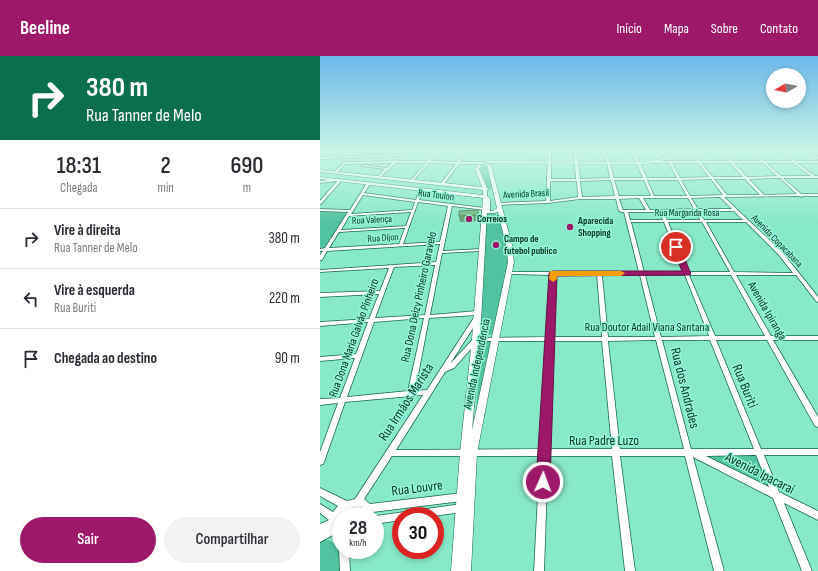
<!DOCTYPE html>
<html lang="pt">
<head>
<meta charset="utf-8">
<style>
	body { margin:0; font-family:"Sofia Sans Condensed",sans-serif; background:#f2f2f3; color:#2b2b33; height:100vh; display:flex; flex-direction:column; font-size:15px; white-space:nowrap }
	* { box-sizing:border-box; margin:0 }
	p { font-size:13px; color:#7c7c81 }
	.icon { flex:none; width:22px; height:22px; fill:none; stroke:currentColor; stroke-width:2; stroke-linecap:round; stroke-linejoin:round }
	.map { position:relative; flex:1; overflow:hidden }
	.panel { display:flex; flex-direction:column; background:#fff; width:320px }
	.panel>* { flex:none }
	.banner { background:#0b6e4f; color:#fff; overflow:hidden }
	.needle { width:26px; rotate:261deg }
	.controls { position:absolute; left:446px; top:12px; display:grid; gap:8px }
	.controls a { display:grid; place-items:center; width:40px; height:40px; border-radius:50%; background:#fff; box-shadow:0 2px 6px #0003; font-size:20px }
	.speed { position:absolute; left:12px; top:451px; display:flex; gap:8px; font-size:20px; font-weight:700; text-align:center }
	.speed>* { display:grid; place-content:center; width:52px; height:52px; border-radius:50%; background:#fff; box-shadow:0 2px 6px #0003; line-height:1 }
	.speed small { font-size:10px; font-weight:400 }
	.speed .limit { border:6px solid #d22; background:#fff; color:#111 }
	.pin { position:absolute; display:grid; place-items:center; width:34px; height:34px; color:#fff; margin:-17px; border:2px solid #fff; border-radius:50%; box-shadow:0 1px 4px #0007 }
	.me { position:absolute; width:44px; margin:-22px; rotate:2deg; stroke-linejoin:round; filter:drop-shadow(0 0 3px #0008) }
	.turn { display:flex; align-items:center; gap:14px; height:84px; padding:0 20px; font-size:18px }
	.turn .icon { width:52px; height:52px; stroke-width:2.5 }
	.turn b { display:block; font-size:28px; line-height:34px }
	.eta { display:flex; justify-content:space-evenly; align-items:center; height:68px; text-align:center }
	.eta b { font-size:24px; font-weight:600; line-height:28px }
	.primary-button { display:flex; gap:8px; margin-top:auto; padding:8px 20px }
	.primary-button a { flex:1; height:46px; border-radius:24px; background:#9d1869; color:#fff; font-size:16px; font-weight:600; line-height:46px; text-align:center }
	.primary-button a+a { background:#f2f2f3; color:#2b2b33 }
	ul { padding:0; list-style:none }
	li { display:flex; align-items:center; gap:12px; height:60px; padding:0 20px; border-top:1px solid #e1e1e2 }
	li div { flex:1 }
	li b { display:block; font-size:15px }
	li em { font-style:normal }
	header { display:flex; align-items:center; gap:24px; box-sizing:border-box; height:56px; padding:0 20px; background:#9d1869; color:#fff }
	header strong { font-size:19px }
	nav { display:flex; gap:22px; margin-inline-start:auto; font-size:14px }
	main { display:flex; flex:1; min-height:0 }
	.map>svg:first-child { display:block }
	.green { fill:#52c3a0 }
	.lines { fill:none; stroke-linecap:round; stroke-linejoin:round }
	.minor-casing { stroke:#176751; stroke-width:1.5 }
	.major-casing { stroke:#176751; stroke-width:1 }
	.minor { fill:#fff; fill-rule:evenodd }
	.major { fill:#fff; fill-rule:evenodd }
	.wall { fill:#659f71 }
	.building { fill:#75b983; stroke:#52825c }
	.route { fill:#9d1869; stroke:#661044 }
	.slow { fill:#f59e0b }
	.poi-dot { fill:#9d1869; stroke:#95f7d5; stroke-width:1.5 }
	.labels { text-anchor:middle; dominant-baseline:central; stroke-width:3; stroke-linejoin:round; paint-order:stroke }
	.far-street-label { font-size:10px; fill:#063326; stroke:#95f7d5 }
	.far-poi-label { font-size:10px; font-weight:bold; fill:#063326; stroke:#95f7d5; text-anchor:start }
	.street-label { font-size:12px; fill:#063326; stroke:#95f7d5 }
	.near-street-label { font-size:14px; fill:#063326; stroke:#95f7d5 }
</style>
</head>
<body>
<header>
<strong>Beeline</strong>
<nav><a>Início</a><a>Mapa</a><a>Sobre</a><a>Contato</a></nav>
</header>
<main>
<section class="panel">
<div class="banner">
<div class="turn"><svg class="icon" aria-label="right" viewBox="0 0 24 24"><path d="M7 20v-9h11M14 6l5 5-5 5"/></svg><div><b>380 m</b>Rua Tanner de Melo</div></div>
</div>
<div class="eta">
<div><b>18:31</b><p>Chegada</p></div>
<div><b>2</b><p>min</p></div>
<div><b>690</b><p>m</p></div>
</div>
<ul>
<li><svg class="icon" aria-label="right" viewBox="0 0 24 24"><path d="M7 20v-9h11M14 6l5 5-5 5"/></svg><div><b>Vire à direita</b><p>Rua Tanner de Melo</p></div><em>380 m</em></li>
<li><svg class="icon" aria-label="left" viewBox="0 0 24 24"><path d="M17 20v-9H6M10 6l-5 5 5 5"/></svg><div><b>Vire à esquerda</b><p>Rua Buriti</p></div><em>220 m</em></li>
<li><svg class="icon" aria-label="arrive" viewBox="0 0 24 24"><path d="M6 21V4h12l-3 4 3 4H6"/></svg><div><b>Chegada ao destino</b></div><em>90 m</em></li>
</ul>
<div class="primary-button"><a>Sair</a><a>Compartilhar</a></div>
</section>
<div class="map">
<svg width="498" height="515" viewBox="0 0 498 515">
	<rect width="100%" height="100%" fill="#88e9c8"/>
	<g class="green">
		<path d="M41,94H86L81,98L33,101Z"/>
		<path d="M161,110H168L167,113L173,133L167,132L159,114Z"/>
		<path d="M0,155L27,157L3,193L0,194Z"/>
		<path d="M179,156L189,203L174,278L165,280L160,278L166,157L172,158Z"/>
		<path d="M168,285L172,286L156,360L160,288L162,286Z"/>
		<path d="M437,399L451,432L382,400Z"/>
		<path d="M39,449L45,454L46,460H21V477L17,474L16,466L25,453Z"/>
		<path d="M0,484C10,482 15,488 21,495V515H0Z"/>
	</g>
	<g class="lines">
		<g class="minor-casing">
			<g id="minor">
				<path d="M20,94H22L13,101L83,98L84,99L83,100L0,103V101H9Z"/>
				<path d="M118,94H120L119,95L144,96L146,94H148L147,96H229L230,94H356L355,95H343L348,103L347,104L340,95H314L327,122H357L349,107H334V106L335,105H377L373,100L374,99L380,105H409L399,94H401L412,105H441L429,94H431L444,105H471L457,94H459L475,105H498V107H477L495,120H498V122H463L481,138H498V140H483L481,141L479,140L404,141L463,197L498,241V246L496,245L476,219H416L451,280H498V284H453L498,361V371L495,370L447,284H396L441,393H498V399H444L459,436L498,455V464L464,447L492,515H482L453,442L373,401L404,515H394L365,400H300L315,515H305L292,400H228L224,515H214L220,400H72L44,443L50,448L142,437L145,438L146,441L145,444L142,445L53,456V460H45V454L41,451C29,450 16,458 18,472L21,474V485L18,483L13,479L0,486V468L9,464L0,457V448L13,456L18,450L0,440V432L27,445L35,443L103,339L25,346L4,406L3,408L0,409V396L18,347L0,349V343L20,342L35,302L0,305V301L36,298L48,266L0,270V266L49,263L59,238L0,241V237L60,235L69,212L0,216V214L116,206L120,188L7,195L2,204H0V199L3,195H0V193L5,192L28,156L0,155V153L30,154L47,127H48L50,128L44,137L96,144L99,134L101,133L103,134L99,144L165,152L167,153L165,154L132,150L123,195L161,193L163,194L161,195L122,197L110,259L157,255L160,257L157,259L109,262L95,335L107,334L155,260H159L160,261L130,308L154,282L227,281L230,219L189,218H187V216H319L304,156H301L299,155L296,143H260L228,147L177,149V147H178L226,145L228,98L146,97L140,106H163L165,107L163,108H139L124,128H123L121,127L136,108L109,107L93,125L91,124L92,123L106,107H76L70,112V114H68L60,121L58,120L65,113L41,110L43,109L67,112L72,107L25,108L17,117L14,116L25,105L26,106L74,105L77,103L78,104V105H107L115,97H85L84,96L85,95H116ZM282,95L287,107L290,122L260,123L257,96ZM285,95H311L323,122H294L290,107ZM231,96H254L256,123H231ZM118,97H143L137,106L111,105ZM352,107H378L389,121L360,122ZM381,107H410L423,121H393ZM414,107H443L457,120L427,121ZM446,107H473L491,120H461ZM460,122L477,138L444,139L429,123ZM391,123L403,139L370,140L361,124ZM394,123H425L440,139H407ZM291,124L295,140L262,141L260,125ZM294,124H324L331,140H299ZM327,124H358L367,140H334ZM230,125H257L258,141L230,145ZM43,139L95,146L92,154L31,158ZM400,141L412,153H378L371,142ZM319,142L326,154H303L299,143ZM323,142H368L374,153L330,154ZM98,146L128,150L120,186L83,188ZM376,155L380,164H347L343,156ZM379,155H414L423,164H384ZM91,156L86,170L21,174L29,160ZM308,156H339L343,164H310ZM311,166H344L363,216H324ZM348,166H382L410,216H368ZM386,166H426L459,199L473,217L414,216ZM85,172L79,188L9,192L19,176ZM115,209L105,259L55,262L74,211ZM235,219H277L282,281H233ZM282,219H320L335,281H288ZM325,219H365L389,280L341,281ZM369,219H411L445,280H395ZM104,262L88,335L27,341L54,266ZM336,284L364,393H300L288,285ZM342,284H390L434,393H371ZM158,285H227L221,393L76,394L125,316L134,312ZM233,285H282L292,393H229ZM436,399L449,431L386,400Z"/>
				<path d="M369,94H371L373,99H371Z"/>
				<path d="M485,94H487L498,101V103Z"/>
				<path d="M16,123L18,124L17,125L0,127V125Z"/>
				<path d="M19,123L22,124L1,148H0V145Z"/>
				<path d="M142,448L145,449L146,452L145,455L142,456L114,460H81V464L55,468V460H54H55Z"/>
				<path d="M21,491V494H29L30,515H20L19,494Z"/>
			</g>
		</g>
		<g class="major-casing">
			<g id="major">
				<path d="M386,94H392L391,95L403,94L385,98L384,96L325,108L167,107L165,106L167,105L325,106Z"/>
				<path d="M158,108L161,109L159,113L167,132L170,133L167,134V140L170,143V155H173L177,152L167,109L169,108L171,109L192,189L194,206L157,397L151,515H131L140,397L152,283L163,142L0,123V121L163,139V134L0,116V114L162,131L155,113ZM178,156L186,189L188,206L152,374L160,283L167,157H174Z"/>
			</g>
		</g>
		<use href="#minor" class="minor"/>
		<use href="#major" class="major"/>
	</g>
	<path class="wall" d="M158,154L159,165L140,166L139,160Z"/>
	<path class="building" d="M158,154V159L139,160V155Z"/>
	<linearGradient id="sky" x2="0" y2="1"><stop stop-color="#6cb8ea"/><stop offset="0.57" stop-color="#c9f5e6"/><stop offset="1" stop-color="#c9f5e6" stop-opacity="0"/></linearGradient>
	<rect width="498" height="166" fill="url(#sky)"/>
	<path class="route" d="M356,189L360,191L371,218L369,219L237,220L230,426L228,431L223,432L218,431L216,426L229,217L233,215H362L352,191Z"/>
	<path class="slow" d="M230,215H301L305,217L301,220H237V223L233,226L229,223Z"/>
	<g class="poi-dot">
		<circle cx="149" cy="163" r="4"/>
		<circle cx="250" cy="171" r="4"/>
		<circle cx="176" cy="189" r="4"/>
	</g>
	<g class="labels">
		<g class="far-street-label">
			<text transform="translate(206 138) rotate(-3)">Avenida Brasil</text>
			<text transform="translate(116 139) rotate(7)">Rua Toulon</text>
			<text x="367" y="157">Rua Margarida Rosa</text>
			<text transform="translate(52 164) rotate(-3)">Rua Valença</text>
			<text transform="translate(63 182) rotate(-4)">Rua Dijon</text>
			<text transform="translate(457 185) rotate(46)">Avenida Copacabana</text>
		</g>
		<g class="far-poi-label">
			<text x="157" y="163">Correios</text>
			<text x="258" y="165">Aparecida<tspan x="258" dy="12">Shopping</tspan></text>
			<text x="184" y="183">Campo de<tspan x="184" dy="12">futebol publico</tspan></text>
		</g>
		<g class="street-label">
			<text transform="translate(99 241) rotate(-78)">Rua Dona Deizy Pinheiro Garavelo</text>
			<text transform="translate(447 255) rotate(60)">Avenida Ipiranga</text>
			<text x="327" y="271">Rua Doutor Adail Viana Santana</text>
			<text transform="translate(34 282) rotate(-70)">Rua Dona Maria Galvão Pinheiro</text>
			<text transform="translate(157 308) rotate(-78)">Avenida Independência</text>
		</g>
		<g class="near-street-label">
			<text transform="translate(425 330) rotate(68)">Rua Buriti</text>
			<text transform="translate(365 332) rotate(76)">Rua dos Andrades</text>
			<text transform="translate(86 346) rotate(-57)">Rua Irmãos Marista</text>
			<text x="284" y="384">Rua Padre Luzo</text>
			<text transform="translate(440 417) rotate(27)">Avenida Ipacaraí</text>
			<text transform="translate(97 432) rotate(-7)">Rua Louvre</text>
		</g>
	</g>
</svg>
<div class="controls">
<a><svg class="needle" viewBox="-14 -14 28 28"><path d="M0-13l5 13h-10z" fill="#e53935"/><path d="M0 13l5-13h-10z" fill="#7c7c81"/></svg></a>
</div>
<div class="speed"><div>28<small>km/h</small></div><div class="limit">30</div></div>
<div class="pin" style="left:356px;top:191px;background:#d93025"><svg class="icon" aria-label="arrive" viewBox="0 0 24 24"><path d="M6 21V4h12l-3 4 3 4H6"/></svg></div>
<svg class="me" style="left:223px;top:426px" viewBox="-20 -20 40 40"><circle r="17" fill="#9d1869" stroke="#fff" stroke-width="3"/><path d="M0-11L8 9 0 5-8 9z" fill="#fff"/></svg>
</div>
</main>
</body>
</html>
